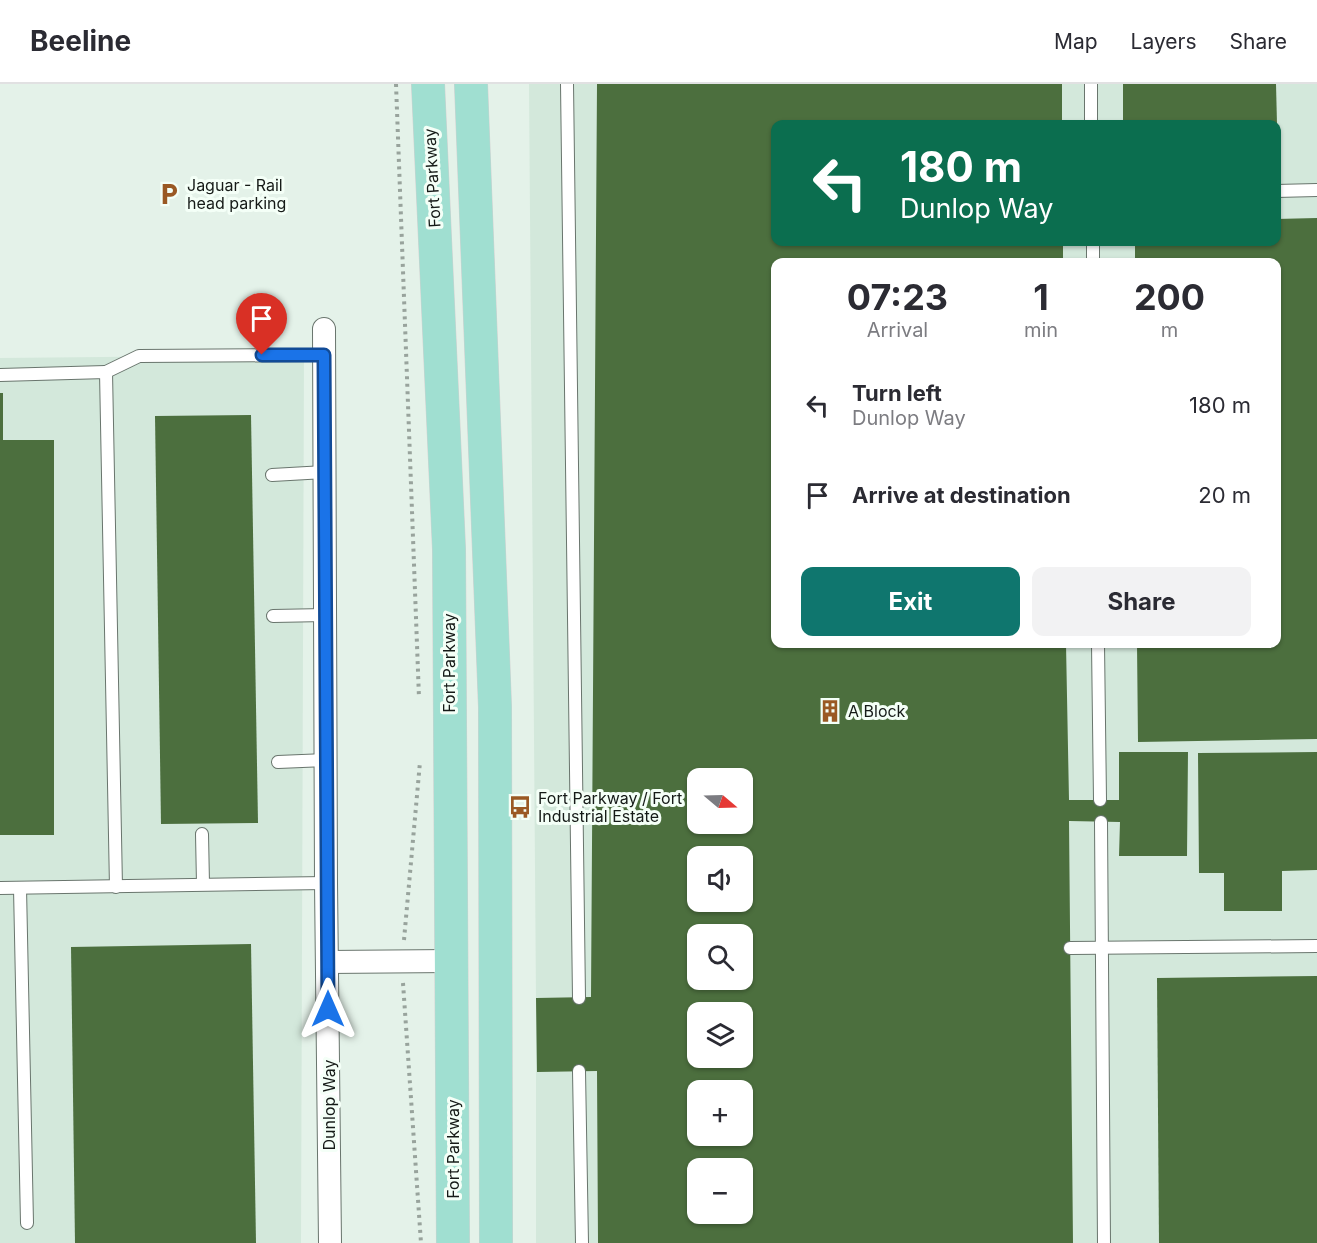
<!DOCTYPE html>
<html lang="en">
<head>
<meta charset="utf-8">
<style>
	body { margin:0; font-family:Inter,sans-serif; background:#f2f2f3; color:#2b2b33; height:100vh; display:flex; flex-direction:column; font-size:22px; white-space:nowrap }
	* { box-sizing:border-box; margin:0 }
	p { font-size:20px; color:#7c7c81 }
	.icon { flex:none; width:33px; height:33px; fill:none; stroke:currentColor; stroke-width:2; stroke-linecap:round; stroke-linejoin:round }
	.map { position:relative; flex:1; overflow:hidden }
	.sheet { position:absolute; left:771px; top:174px; width:510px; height:390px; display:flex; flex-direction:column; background:#fff; border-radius:12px; box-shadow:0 2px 4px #0004 }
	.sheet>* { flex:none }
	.hud { position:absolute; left:771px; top:36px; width:510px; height:126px; border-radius:12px; box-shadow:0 2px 4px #0004; background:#0b6e4f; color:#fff; overflow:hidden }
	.needle { width:39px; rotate:109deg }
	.tools { position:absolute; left:687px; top:684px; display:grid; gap:12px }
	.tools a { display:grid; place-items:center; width:66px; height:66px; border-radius:12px; background:#fff; box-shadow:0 2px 4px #0004; font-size:30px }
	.pin { position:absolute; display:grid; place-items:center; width:51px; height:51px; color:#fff; margin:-62px -26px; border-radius:50% 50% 50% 0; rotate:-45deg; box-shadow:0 0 6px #0007 }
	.pin .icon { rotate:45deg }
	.me { position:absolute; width:66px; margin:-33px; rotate:0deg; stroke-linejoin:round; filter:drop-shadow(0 0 4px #0008) }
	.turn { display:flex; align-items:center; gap:21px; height:126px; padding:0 30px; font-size:27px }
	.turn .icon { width:78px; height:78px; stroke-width:2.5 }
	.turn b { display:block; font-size:42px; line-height:51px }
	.eta { display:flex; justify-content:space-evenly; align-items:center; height:102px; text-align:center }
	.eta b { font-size:36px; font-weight:700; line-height:42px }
	.action { display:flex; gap:12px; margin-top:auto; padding:12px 30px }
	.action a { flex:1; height:69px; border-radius:12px; background:#0f766e; color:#fff; font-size:24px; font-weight:700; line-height:69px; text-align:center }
	.action a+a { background:#f2f2f3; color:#2b2b33 }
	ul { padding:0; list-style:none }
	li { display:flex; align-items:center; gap:18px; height:90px; padding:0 30px }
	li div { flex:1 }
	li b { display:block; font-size:22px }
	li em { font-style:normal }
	header { display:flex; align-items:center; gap:36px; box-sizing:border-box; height:84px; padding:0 30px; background:#fff; border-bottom:2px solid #e1e1e2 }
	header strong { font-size:28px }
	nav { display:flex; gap:33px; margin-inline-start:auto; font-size:21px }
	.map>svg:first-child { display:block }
	.built { fill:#d3e8db; fill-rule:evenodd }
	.building { fill:#4c6f3e; fill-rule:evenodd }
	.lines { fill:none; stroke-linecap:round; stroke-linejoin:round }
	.service-casing { stroke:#69756d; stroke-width:14 }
	.minor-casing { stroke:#69756d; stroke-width:24 }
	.primary-casing { stroke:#d0d1d1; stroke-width:34 }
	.path { stroke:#98a39c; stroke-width:4; stroke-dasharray:3 4.5; stroke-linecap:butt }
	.service { stroke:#fff; stroke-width:12 }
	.minor { stroke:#fff; stroke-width:22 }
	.primary { stroke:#a0dfd1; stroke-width:33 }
	.route-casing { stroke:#114b97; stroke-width:15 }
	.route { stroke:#1a73e8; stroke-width:10 }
	.labels { text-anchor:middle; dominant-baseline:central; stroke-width:6; stroke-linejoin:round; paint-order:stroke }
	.street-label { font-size:16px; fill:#151a17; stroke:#f4fff7 }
	.poi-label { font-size:16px; fill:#151a17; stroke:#f4fff7; text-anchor:start }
</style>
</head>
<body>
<header>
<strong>Beeline</strong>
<nav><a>Map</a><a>Layers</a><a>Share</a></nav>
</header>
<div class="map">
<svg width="1317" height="1159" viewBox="0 0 1317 1159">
	<rect width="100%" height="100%" fill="#e4f2e9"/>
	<g class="built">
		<path d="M529,0H1317V1159H536V914ZM776,40H1276V158H776ZM776,178H1276V560H776ZM698,694H742V740H698ZM698,772H742V818H698ZM698,850H742V896H698ZM698,928H742V974H698ZM698,1006H742V1052H698ZM698,1084H742V1130H698Z"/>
		<path d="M304,271L301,1159H0V274Z"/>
	</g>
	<g class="building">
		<path d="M597,0H1062V40H776V158H1063V178H776V560H1066L1069,716H1119V668H1188L1187,772H1119L1120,738L1069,737L1073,1159H598L597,987L537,988L536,914L591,913ZM698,694H742V740H698ZM698,772H742V818H698ZM698,850H742V896H698ZM698,928H742V974H698ZM698,1006H742V1052H698ZM698,1084H742V1130H698Z"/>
		<path d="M1123,0H1276L1277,40H1123Z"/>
		<path d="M1317,134V655L1138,658L1137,560H1276V178H1135V158H1276V135Z"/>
		<path d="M0,309H3V356H54V751H0Z"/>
		<path d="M251,331L258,739L161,740L155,332Z"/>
		<path d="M1317,668V786L1282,787V827H1224V789H1199L1198,669Z"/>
		<path d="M251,860L256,1159H75L71,863Z"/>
		<path d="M1317,892V1159H1159L1157,894Z"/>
	</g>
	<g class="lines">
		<g class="service-casing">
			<g id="service">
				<path d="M567,0L579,914"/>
				<path d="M1091,0V40"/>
				<path d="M1276,107L1317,106"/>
				<path d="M1093,158V178"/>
				<path d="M106,288L139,272L324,271"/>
				<path d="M0,291L106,288L116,803"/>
				<path d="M272,391L325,388"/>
				<path d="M273,532L325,531"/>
				<path d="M1098,560L1100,716"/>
				<path d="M278,678L326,676"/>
				<path d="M1101,738L1104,1159"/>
				<path d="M202,750L203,800"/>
				<path d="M0,804L326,799"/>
				<path d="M20,804L27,1139"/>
				<path d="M1070,864L1317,862"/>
				<path d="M579,987L582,1159"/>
			</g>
		</g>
		<g class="minor-casing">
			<g id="minor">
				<path d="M324,245L326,799L330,1159"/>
				<path d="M327,878L451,877"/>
			</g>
		</g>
		<g class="primary-casing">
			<g id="primary">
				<path d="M428,0L449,465L453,1159"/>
				<path d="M471,0L495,623L496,1159"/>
			</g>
		</g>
		<g class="path">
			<path d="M396,0L419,614"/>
			<path d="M404,856L420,678"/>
			<path d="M403,899L421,1159"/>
		</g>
		<use href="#service" class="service"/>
		<use href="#minor" class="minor"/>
		<use href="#primary" class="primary"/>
	</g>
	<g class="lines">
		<g class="route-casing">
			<path id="route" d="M262,271H324L328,925"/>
		</g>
		<use href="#route" class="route"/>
	</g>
	<defs>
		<g id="parking-bare" transform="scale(1.8)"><path d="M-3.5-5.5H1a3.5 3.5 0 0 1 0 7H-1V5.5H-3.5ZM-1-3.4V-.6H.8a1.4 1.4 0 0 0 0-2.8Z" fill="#9a5924" stroke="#f4fff7" stroke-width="2.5" paint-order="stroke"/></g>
		<g id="building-bare" transform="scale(1.8)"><path d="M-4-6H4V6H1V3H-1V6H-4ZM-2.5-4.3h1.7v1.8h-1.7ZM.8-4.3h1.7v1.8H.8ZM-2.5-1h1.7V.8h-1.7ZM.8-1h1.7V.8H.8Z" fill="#9a5924" stroke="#f4fff7" stroke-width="2.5" paint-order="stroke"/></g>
		<g id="bus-bare" transform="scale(1.8)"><path d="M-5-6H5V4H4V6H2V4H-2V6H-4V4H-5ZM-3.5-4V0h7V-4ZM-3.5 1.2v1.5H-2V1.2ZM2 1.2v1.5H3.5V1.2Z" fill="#9a5924" stroke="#f4fff7" stroke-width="2.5" paint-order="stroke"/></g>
	</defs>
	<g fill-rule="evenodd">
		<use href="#parking-bare" x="169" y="110"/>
		<use href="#building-bare" x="830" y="627"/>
		<use href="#bus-bare" x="520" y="723"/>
	</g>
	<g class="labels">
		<g class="street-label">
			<text transform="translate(432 94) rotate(-93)">Fort Parkway</text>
			<text transform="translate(449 579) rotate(-90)">Fort Parkway</text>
			<text transform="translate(329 1021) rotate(-90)">Dunlop Way</text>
			<text transform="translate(453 1065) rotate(-90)">Fort Parkway</text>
		</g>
		<g class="poi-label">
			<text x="187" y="101">Jaguar - Rail<tspan x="187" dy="18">head parking</tspan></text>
			<text x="848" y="627">A Block</text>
			<text x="538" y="714">Fort Parkway / Fort<tspan x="538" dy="18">Industrial Estate</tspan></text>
		</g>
	</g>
</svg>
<div class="tools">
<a><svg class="needle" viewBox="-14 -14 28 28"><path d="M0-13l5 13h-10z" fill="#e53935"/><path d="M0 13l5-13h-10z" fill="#7c7c81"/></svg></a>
<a><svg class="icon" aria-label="sound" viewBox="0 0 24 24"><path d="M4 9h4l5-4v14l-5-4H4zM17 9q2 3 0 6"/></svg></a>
<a><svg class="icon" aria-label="search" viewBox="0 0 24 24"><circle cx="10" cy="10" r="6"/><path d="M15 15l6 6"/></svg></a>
<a><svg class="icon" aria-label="layers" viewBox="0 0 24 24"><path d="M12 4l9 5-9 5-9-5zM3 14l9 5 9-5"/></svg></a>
<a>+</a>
<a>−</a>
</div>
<div class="pin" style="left:262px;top:271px;background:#d93025"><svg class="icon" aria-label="arrive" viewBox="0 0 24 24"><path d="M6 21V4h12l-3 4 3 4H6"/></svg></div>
<svg class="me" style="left:328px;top:925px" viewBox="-20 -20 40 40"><path d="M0-17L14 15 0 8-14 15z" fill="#1a73e8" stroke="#fff" stroke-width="4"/></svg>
<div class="hud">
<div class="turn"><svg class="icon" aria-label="left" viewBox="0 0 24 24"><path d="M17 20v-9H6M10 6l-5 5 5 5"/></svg><div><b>180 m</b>Dunlop Way</div></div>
</div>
<section class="sheet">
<div class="eta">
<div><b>07:23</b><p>Arrival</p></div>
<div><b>1</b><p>min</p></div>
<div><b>200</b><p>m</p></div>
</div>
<ul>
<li><svg class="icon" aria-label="left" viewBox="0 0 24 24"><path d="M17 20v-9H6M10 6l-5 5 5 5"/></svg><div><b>Turn left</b><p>Dunlop Way</p></div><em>180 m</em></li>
<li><svg class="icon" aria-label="arrive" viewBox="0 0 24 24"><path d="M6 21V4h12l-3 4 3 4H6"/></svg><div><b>Arrive at destination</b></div><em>20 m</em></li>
</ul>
<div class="action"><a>Exit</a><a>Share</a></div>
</section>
</div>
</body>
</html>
